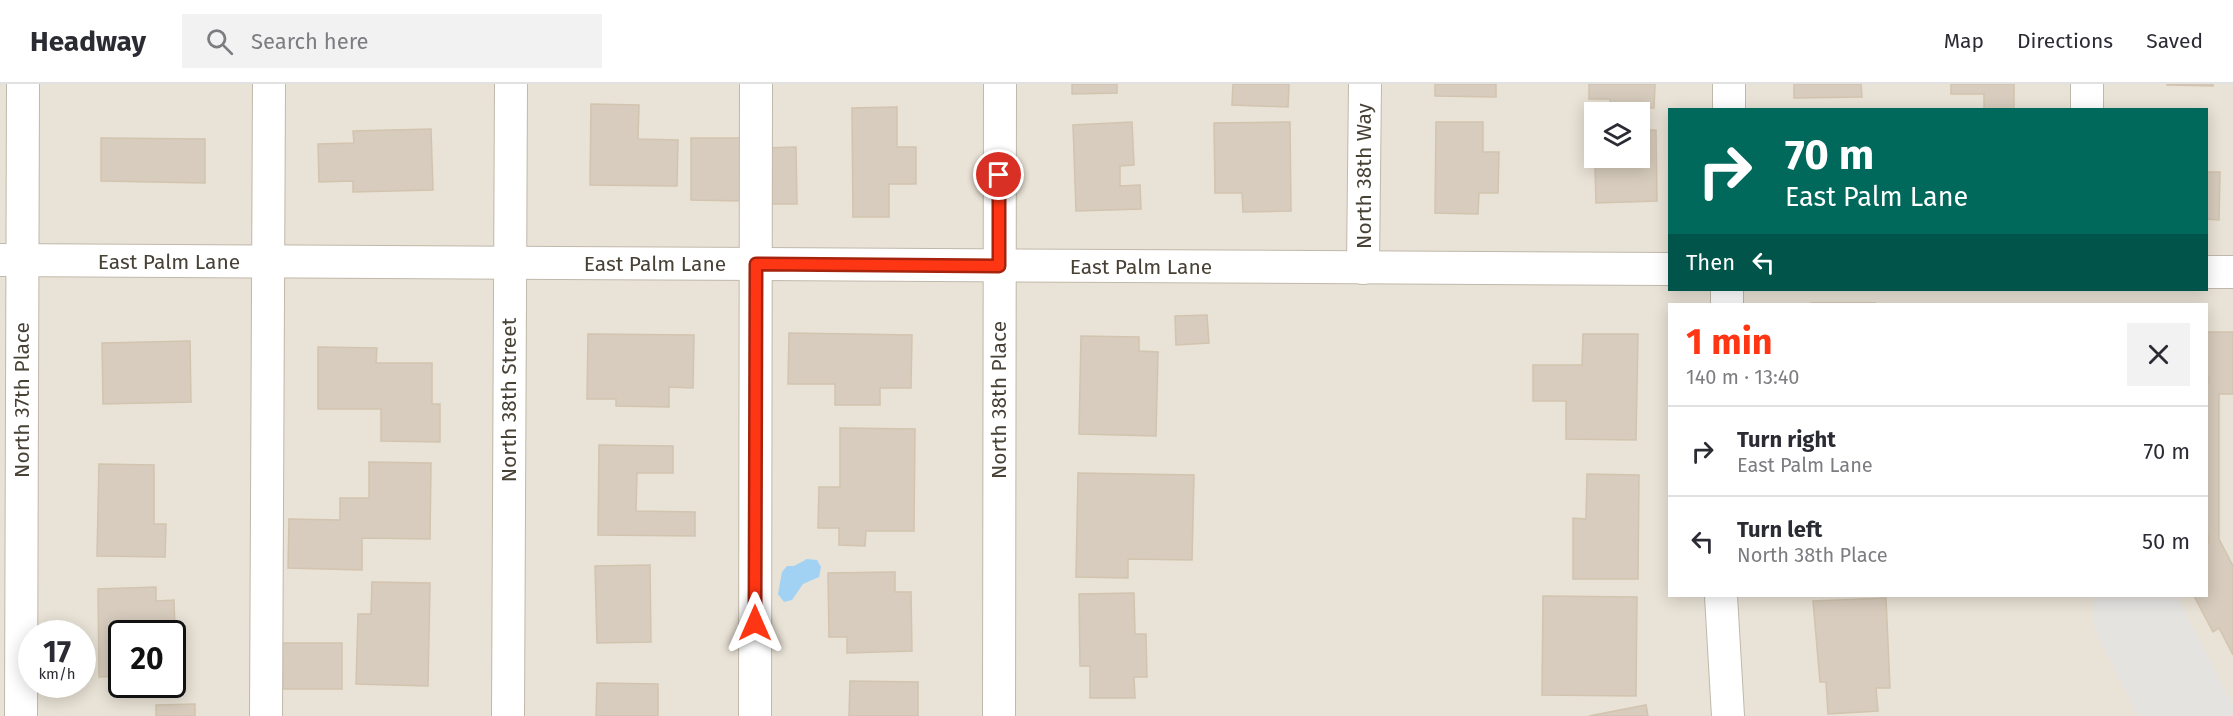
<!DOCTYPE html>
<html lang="en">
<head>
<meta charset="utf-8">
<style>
	body { margin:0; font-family:"Fira Sans",sans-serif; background:#f2f2f3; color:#2b2b33; height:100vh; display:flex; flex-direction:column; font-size:22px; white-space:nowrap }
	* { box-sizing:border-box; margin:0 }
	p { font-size:20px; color:#7c7c81 }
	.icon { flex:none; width:33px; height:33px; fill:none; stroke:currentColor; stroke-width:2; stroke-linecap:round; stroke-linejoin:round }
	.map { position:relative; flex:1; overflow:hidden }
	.drawer { position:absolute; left:1668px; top:219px; width:540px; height:294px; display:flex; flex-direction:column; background:#fff; border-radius:0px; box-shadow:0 3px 15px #0003 }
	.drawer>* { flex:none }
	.top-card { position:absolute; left:1668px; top:24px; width:540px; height:183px; border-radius:0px; box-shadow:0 3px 15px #0003; background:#00695c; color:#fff; overflow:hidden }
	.buttons { position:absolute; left:1584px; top:18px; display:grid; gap:12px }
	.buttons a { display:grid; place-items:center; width:66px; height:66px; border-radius:0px; background:#fff; box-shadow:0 3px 15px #0003; font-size:30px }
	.speed { position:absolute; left:18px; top:536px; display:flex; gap:12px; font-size:30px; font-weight:700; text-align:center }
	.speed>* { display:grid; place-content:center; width:78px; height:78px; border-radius:50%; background:#fff; box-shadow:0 3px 15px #0003; line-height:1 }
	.speed small { font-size:15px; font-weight:400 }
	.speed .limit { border:3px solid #111; border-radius:9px; background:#fff; color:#111 }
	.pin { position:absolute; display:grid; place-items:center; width:51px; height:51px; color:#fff; margin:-26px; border:3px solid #fff; border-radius:50%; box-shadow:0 2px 6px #0007 }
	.me { position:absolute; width:66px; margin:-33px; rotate:0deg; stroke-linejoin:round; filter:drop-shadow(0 0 4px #0008) }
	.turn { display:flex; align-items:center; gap:21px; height:126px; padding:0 18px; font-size:27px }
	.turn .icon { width:78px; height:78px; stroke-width:2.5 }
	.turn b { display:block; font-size:42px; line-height:51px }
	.then { display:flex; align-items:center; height:57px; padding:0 18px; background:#0003; gap:12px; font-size:22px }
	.round { display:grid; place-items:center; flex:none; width:63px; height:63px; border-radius:0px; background:#f2f2f3 }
	.overview { display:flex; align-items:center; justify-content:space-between; height:102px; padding:0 18px }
	h1 { font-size:36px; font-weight:700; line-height:45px; color:#ff3614 }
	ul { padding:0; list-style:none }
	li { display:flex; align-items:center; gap:18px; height:90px; padding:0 18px; border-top:2px solid #e1e1e2 }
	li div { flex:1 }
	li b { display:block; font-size:22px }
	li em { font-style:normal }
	header { display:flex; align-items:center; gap:36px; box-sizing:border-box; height:84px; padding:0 30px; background:#fff; border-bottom:2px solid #e1e1e2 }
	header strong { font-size:28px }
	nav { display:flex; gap:33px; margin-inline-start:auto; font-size:21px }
	.search { width:420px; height:54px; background:#f2f2f3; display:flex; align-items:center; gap:15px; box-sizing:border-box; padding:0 21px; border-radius:0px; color:#7c7c81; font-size:22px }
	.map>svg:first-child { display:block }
	.residential { fill:#e9e2d6; fill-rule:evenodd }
	.parking { fill:#e5e3e0 }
	.water { fill:#a2d2f3 }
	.building { fill:#d7ccbd; stroke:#d2c4af; stroke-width:1.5 }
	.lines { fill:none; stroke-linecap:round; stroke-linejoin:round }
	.minor-casing { stroke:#c0b8aa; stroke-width:34 }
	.minor { stroke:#fff; stroke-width:32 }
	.route-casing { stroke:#a6230d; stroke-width:15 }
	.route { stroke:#ff3614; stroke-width:10 }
	.labels { text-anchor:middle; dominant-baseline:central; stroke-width:5; stroke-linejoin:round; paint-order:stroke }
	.street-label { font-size:21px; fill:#484136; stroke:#fff }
</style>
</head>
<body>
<header>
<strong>Headway</strong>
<div class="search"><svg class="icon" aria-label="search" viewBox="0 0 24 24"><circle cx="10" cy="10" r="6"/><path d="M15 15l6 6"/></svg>Search here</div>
<nav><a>Map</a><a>Directions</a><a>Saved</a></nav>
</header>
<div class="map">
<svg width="2233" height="632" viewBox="0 0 2233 632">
	<rect width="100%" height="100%" fill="#f4f0e8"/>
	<path class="residential" d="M0,0H2233V632H0ZM1670,26H2206V206H1670ZM1594,28H1640V74H1594ZM1670,220H2206V512H1670ZM32,549H82V600H32ZM122,549H172V600H122Z"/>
	<path class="parking" d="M2093,512H2177L2233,621V632H2138L2093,542Z"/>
	<path class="water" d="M807,475L817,476L821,483L819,493L803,500L792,516L784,518L778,510L782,488L787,482H794Z"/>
	<g class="building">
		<path d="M1072,0H1117V9L1072,10Z"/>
		<path d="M1233,0H1289L1288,23L1232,21Z"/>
		<path d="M1435,0H1496V13L1435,12Z"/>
		<path d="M1589,0H1655L1654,24H1610V15H1589Z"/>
		<path d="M1794,0H1861L1862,13L1794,14Z"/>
		<path d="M1951,0H2014V25H1984V10H1951Z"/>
		<path d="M2167,0H2213V2L2167,1Z"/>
		<path d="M591,20L639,21L638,55L678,56L677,102L590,101Z"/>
		<path d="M897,23V63H916V100H889V133H853L852,24Z"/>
		<path d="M1132,38L1134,81L1120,82V102L1140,101L1141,125L1076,127L1073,41Z"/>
		<path d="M1290,38L1291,127L1243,128L1242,109H1215L1214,39Z"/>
		<path d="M1436,38H1483V68H1499L1498,109H1479L1478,130L1435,129Z"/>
		<path d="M431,45L433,106L353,108V97L319,98L318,60L354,59L353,47Z"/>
		<path d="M1640,46H1656L1657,117L1596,119L1594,47V74H1640Z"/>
		<path d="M101,54L205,55V99L101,97Z"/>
		<path d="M691,54H742V117L691,116Z"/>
		<path d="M796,63L797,120H765V64Z"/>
		<path d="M2206,88H2220L2219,136L2206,135Z"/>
		<rect x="1811" y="219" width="64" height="1"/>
		<path d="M1207,231L1209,259L1176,261L1175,232Z"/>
		<path d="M2206,248H2233V310H2219V455L2233,482V571L2219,544L2213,548L2194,512H2206V461L2209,459L2206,436L2207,299H2209V294H2206Z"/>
		<path d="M789,249L912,251L911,304H880V321H835V300H788Z"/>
		<path d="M588,250L694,251L693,304L669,303V323L616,322V315H587Z"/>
		<path d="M1583,250H1638L1636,356L1566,355V317H1533V281H1582Z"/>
		<path d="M1081,252L1139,253V267L1158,268L1156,352L1079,350Z"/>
		<path d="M190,257L191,318L103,320L102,259Z"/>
		<path d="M318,263L377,264L376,279H432V320H440V358L381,357V325H318Z"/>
		<path d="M840,344L915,345L914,447H866L865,462L839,461V444H818L819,403H840Z"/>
		<path d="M599,361L673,362V389H637L636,427L695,428V452L598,451Z"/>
		<path d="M369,378L431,379L430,455L362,454V486L288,484L289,435L340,436V414H369Z"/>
		<path d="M99,380L154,381V440H166L165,473L97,472Z"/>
		<path d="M1078,389L1194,391L1192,476L1128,475V494L1076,493Z"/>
		<path d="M1587,390L1639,391L1638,495H1573V434L1586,435Z"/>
		<path d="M650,481L651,558L597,559L595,482Z"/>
		<path d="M895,488V508H911L912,567L847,569V553H829L828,489Z"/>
		<path d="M372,498L430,499L428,602L356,600L358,530H371Z"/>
		<path d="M156,503V517L174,516L175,549H122V592L99,593L98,505Z"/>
		<path d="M1134,509L1135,550H1146L1147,593H1134L1135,614H1090V582H1080L1079,510Z"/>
		<path d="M1543,512L1637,513L1636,612L1542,611Z"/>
		<path d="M1886,514L1890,604H1876L1878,627L1828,630L1826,598H1820L1813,517Z"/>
		<path d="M282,559H342V605H283Z"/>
		<path d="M850,597L918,598V632H849Z"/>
		<path d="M597,599L658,600V632H596Z"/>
		<path d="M195,620V632H156V621Z"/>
		<path d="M1646,621L1648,632H1589Z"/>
	</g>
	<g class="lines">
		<g class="minor-casing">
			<g id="minor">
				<path d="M1729,26V0"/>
				<path d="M2087,26V0"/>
				<path d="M0,176L1670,185"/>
				<path d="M1363,184L1365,0"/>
				<path d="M2206,188H2233"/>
				<path d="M1727,220V206"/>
				<path d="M1721,512L1728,632"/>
				<path d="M21,632L23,0"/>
				<path d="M266,632L269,0"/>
				<path d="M508,632L511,0"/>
				<path d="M755,632L756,0"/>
				<path d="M999,632L1000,0"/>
			</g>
		</g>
		<use href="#minor" class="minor"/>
	</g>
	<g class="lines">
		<g class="route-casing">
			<path id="route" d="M755,539L756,180L999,182V91"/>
		</g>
		<use href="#route" class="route"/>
	</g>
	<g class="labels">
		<g class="street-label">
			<text transform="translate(1364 92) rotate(-90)">North 38th Way</text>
			<text x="169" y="178">East Palm Lane</text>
			<text x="655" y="180">East Palm Lane</text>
			<text x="1141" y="183">East Palm Lane</text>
			<text transform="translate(22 316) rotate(-90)">North 37th Place</text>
			<text transform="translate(509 316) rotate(-90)">North 38th Street</text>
			<text transform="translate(999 316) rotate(-90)">North 38th Place</text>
		</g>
	</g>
</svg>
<div class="buttons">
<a><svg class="icon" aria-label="layers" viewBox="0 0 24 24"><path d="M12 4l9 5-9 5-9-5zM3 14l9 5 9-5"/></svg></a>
</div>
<div class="speed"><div>17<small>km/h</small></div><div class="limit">20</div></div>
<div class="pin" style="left:999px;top:91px;background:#d93025"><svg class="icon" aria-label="arrive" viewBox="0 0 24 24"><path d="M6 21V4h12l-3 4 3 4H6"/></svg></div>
<svg class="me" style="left:755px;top:539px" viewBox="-20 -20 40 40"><path d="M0-17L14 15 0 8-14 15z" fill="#ff3614" stroke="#fff" stroke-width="4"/></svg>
<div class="top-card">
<div class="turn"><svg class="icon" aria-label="right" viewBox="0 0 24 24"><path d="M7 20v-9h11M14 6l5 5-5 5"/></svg><div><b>70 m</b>East Palm Lane</div></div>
<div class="then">Then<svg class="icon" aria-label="left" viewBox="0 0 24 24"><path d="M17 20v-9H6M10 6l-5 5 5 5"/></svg></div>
</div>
<section class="drawer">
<div class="overview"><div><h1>1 min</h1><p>140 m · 13:40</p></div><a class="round"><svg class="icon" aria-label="close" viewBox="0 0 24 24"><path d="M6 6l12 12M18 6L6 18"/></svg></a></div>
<ul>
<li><svg class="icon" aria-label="right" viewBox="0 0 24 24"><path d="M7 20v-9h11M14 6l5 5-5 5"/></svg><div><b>Turn right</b><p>East Palm Lane</p></div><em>70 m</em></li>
<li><svg class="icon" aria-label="left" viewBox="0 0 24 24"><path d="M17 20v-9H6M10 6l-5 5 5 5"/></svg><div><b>Turn left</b><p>North 38th Place</p></div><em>50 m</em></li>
</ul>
</section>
</div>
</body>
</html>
